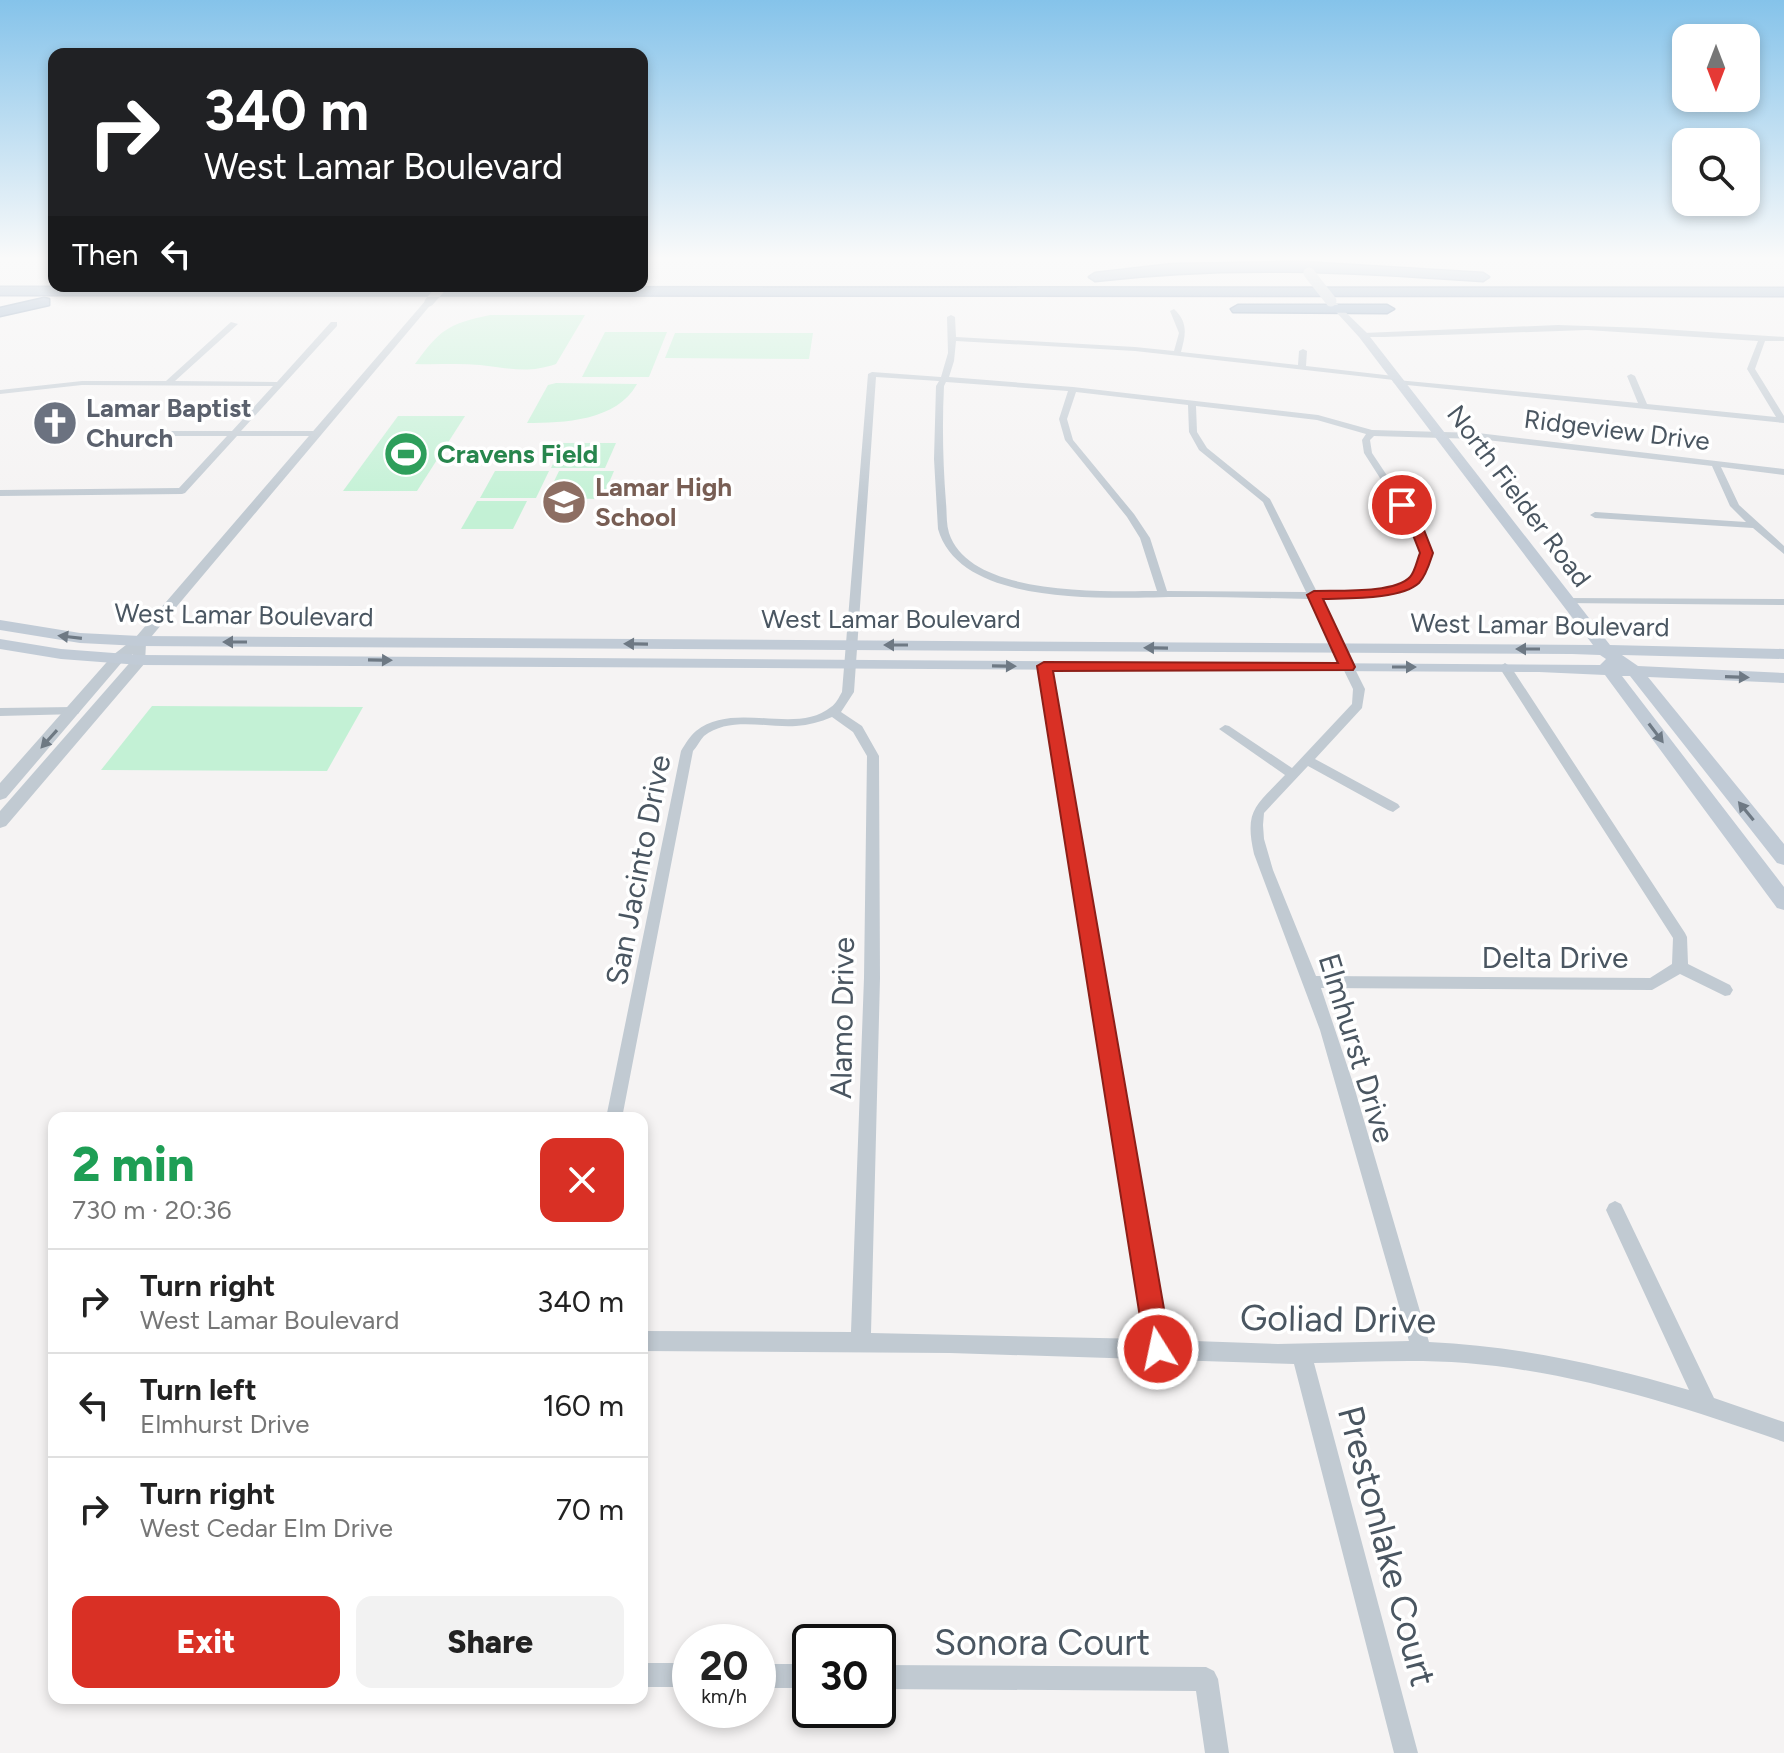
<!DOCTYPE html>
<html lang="en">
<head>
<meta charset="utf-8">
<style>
	body { margin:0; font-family:Figtree,sans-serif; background:#f2f2f2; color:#222; height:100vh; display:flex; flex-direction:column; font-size:30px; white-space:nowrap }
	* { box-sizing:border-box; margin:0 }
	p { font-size:26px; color:#767676 }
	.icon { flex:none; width:44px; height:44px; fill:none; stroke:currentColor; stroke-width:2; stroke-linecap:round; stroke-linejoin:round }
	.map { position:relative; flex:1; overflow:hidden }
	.details { position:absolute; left:48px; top:1112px; width:600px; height:592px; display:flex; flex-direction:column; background:#fff; border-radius:16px; box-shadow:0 4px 12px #0003 }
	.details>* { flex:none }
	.banner { position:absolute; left:48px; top:48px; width:600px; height:244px; border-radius:16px; box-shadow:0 4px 12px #0003; background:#202124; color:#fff; overflow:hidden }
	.needle { width:52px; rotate:180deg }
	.fabs { position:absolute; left:1672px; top:24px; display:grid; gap:16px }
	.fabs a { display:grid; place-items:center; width:88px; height:88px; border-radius:16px; background:#fff; box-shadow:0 4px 12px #0003; font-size:40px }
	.speed { position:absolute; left:672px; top:1624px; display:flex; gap:16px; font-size:40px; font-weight:700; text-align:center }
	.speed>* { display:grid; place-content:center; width:104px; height:104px; border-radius:50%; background:#fff; box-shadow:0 4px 12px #0003; line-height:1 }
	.speed small { font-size:20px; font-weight:400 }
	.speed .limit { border:4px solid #111; border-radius:12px; background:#fff; color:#111 }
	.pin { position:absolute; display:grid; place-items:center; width:68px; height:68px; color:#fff; margin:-34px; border:4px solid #fff; border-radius:50%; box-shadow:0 2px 8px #0007 }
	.me { position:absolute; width:88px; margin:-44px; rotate:350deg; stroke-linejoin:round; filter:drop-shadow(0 0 6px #0008) }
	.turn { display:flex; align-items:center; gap:28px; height:168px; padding:0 24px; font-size:36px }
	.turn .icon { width:104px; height:104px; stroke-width:2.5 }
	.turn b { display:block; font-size:56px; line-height:68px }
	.then { display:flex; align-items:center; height:76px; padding:0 24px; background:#0003; gap:16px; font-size:30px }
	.round { display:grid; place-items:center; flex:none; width:84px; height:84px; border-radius:16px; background:#f2f2f2 }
	.overview { display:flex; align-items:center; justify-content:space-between; height:136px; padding:0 24px }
	h1 { font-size:48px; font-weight:800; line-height:60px; color:#1e9e55 }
	.button { display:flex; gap:16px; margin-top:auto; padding:16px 24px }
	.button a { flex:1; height:92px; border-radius:16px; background:#d93025; color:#fff; font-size:32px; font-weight:800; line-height:92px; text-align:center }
	.button a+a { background:#f2f2f2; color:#222 }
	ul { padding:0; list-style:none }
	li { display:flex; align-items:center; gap:24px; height:104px; padding:0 24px; border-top:2px solid #e0e0e0 }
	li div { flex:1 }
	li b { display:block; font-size:30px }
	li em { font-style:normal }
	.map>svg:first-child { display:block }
	.green { fill:#c3f1d5 }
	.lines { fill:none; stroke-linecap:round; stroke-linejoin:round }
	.motorway-casing { stroke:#7690ad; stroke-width:3 }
	.minor { fill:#c1cad2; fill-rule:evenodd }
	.tertiary { fill:#c1cad2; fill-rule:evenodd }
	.secondary { fill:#c1cbd6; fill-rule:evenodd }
	.motorway { fill:#8ba5c1; fill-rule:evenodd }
	.tertiary-bridge { stroke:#c1cad2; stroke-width:9 }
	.secondary-bridge { stroke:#c1cbd6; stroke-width:11 }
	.oneway { fill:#6e7984 }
	.oneway2 { fill:#6e7983 }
	.route { fill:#d93025; stroke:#8d1f18; stroke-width:2 }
	.labels { text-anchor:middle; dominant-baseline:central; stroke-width:7; stroke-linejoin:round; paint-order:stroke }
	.far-worship-label { font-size:26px; font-weight:bold; fill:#5b616d; stroke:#fff; text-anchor:start }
	.far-street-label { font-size:26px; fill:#4a5661; stroke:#fff }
	.far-leisure-label { font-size:26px; font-weight:bold; fill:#27864d; stroke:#fff; text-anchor:start }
	.far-education-label { font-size:26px; font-weight:bold; fill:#785e54; stroke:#fff; text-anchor:start }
	.street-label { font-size:30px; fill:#4a5661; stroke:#fff }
	.near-street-label { font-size:36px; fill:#4a5661; stroke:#fff }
</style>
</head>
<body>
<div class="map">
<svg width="1784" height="1753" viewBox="0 0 1784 1753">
	<rect width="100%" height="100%" fill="#f5f3f3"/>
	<g class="green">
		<path d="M490,315H585L556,364C527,374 509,368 480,365C458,363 436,365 415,364C440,330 447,324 490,315Z"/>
		<path d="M605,332H667L649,377H582Z"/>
		<path d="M675,333H813L809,359L665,358Z"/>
		<path d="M556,383L637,384C617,421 563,423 527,423L548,385Z"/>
		<path d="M398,416H465L417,491H343Z"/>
		<path d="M563,443H616L605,468H551Z"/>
		<path d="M495,471H549L536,498H480Z"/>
		<path d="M559,471H614L602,499L546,498Z"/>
		<path d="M477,501H527L513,529H461Z"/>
		<path d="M152,706L363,707L327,771L101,770Z"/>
	</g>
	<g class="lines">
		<g class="motorway-casing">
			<g id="motorway">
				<path d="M1303,262L1483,273L1489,277L1483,281C1349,272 1229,265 1095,281L1089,277L1095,273L1173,264Z"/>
				<path d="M0,287L1784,288V296L0,295Z"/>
				<path d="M44,298L49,299V305L0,316V308Z"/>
				<path d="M1238,305H1387L1394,309L1387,313L1233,312L1231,309Z"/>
			</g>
		</g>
		<g class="minor">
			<path d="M1174,309C1188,322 1186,334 1181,352L1298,365L1299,351L1303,349L1307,351L1306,366L1394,376L1398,378L1394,380L1135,351L956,341L954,361L949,377L1073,387L1318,415L1372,430L1478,433L1784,469V475L1721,467L1739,505L1784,546V554L1753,528L1595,518L1590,515L1595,512L1746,522L1730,506L1712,466L1478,439L1374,436L1370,440L1372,453L1420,525L1432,553C1429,563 1426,574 1418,581C1397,601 1348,599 1320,599L1365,689L1362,708L1315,759L1398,804L1400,807L1393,812L1388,810L1308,766L1264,813L1263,825L1264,839L1273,870L1316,976L1650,978L1672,964L1673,938L1499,667L1505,663L1511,667L1685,933L1687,937L1688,964L1730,985L1733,990L1730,995L1725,996L1680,974L1652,990L1321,988L1353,1083L1429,1342C1518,1346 1604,1365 1689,1390L1606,1210L1609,1204L1615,1201L1621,1204L1714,1398L1784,1422V1442C1681,1406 1575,1372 1466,1363C1415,1359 1365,1362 1314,1363L1418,1753H1394L1294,1364L950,1353L642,1351V1331L851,1332L864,978L867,756L853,732L832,717C820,722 809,725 796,726C767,728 729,716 704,736C700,740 697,747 693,751L622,1118H606L681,751C685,744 690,736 696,731C734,700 796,736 831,707C836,704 839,697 842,692L868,374L872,372L941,377L948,353L947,317L951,315L955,317L956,337L1135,347L1174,351L1179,333L1170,311ZM876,377L939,381L936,386L934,459L938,529C961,610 1117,597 1181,597C1224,597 1267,598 1309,599L1353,689L1352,704L1292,768L1229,726L1225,725L1219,729L1285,775C1256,806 1244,809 1254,854L1320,1030L1409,1341L1278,1344L1166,1340L1050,666L1044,662L1038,666L1146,1339L871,1333L880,978L879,756L862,726L841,712L854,692ZM946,382L1068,391L1059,419L1065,440L1127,517L1140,538L1157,591C1103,591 970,597 949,533C946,523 947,513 946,503C943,464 942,425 944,386ZM1076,392L1188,405L1189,432L1199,450L1263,502L1306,592L1167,591L1150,538L1134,514L1073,440L1067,419ZM1196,406L1317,420L1366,434L1362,440L1364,453L1410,525L1422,553C1419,561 1417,571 1412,577C1392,596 1343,593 1317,592L1270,499L1207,448L1197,432Z"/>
			<path d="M231,322L238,324L175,381L277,382L331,322H337V326L241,431H316L320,434L319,436H237L185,493L182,494L0,496V490L179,488L227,436H157L154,435V431H232L273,386L82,385L0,394V390L82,381H166Z"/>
			<path d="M1558,325L1646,328L1784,337V341H1765L1755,369L1784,416V423L1397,384L1393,382L1397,380L1638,403L1627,376L1631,374L1635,376L1647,404L1776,417L1747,369L1758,341L1587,330L1384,337H1363L1359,335L1363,333Z"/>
			<path d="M1566,598L1784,599V605L1562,603L1561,601Z"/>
			<path d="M74,707L80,711L78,714L0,716V708Z"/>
			<rect x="642" y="1663" width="48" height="24"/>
			<rect x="758" y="1664" width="52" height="24"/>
			<path d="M878,1665L1206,1667L1214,1671L1218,1679L1229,1753H1205L1196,1691L878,1689Z"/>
		</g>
		<path class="tertiary" d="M426,300L433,302L146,643L145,663L6,826L0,828V811L133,659V654L123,661L6,798L0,800V783L113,655L135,638Z"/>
		<path class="secondary" d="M1331,298L1367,333L1610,645L1784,649V659L1622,655L1638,666L1784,673V683L1648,677L1784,844V865L1777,863L1630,676H1622L1784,887V910L1777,908L1605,675L1539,672L140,665L61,659L0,649V639L61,649L140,655L1600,665L1606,659L1600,655L1572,654L140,646L80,643L0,630V620L80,633L140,636L1593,645L1359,337L1328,303Z"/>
		<use href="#motorway" class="motorway"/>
		<path class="tertiary-bridge" d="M429,302L443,286"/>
		<path class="secondary-bridge" d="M1309,273L1331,301"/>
	</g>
	<defs><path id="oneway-solid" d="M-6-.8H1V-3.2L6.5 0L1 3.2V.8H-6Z" transform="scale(2)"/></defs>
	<g class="oneway">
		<use href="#oneway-solid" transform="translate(70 637) rotate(-173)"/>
		<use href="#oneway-solid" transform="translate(235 642) rotate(-180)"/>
		<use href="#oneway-solid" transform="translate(636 644) rotate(-179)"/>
		<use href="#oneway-solid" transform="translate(896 645) rotate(180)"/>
		<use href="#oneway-solid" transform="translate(1156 648) rotate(-179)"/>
		<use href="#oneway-solid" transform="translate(1528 649) rotate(-180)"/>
		<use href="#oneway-solid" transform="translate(380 660) rotate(1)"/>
		<use href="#oneway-solid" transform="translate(1004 666) rotate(1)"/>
		<use href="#oneway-solid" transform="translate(1404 667)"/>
		<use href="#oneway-solid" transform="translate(1737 677) rotate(2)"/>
		<use href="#oneway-solid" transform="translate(1656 733) rotate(53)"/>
		<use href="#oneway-solid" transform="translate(1746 811) rotate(-129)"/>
	</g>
	<use class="oneway2" href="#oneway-solid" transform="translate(49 739) rotate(132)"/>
	<linearGradient id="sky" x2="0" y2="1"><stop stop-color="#85c3ea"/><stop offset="0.51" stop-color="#fafafa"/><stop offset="1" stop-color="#fafafa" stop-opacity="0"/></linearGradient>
	<rect width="1784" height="507" fill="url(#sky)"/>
	<path class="route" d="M1398,502H1406L1422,525L1433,553C1430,562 1426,576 1419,583C1400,600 1348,598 1323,599L1355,667L1353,670L1053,671L1171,1349L1167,1358L1158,1361L1149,1358L1145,1349L1037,666L1044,662L1338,663L1307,595L1314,591C1336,590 1394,594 1410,577C1415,572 1417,560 1420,553L1409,525L1396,505Z"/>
	<defs>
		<g id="church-disc" transform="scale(2.3)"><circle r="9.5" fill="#6b7280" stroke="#fff"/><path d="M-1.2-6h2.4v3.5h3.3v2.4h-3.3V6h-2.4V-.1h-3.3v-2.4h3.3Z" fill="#fff"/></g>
		<g id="stadium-disc" transform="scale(2.3)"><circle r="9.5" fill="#2e9e5b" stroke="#fff"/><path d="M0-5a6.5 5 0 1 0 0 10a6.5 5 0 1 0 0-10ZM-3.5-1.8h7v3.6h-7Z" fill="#fff"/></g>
		<g id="school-disc" transform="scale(2.3)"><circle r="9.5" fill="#8d6e63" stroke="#fff"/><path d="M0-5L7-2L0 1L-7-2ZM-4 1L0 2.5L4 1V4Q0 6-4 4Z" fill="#fff"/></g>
	</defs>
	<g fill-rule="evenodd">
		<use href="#church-disc" x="55" y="423"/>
		<use href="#stadium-disc" x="406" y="454"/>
		<use href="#school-disc" x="564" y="502"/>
	</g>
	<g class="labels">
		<g class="far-worship-label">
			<text x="86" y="408">Lamar Baptist<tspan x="86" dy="30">Church</tspan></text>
		</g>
		<g class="far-street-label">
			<text transform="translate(1617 430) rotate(7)">Ridgeview Drive</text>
			<text transform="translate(1519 496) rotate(53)">North Fielder Road</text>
			<text transform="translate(244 615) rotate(1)">West Lamar Boulevard</text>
			<text x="891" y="619">West Lamar Boulevard</text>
			<text transform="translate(1540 625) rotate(1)">West Lamar Boulevard</text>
		</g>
		<g class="far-leisure-label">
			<text x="437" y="454">Cravens Field</text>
		</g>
		<g class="far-education-label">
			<text x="595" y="487">Lamar High<tspan x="595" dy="30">School</tspan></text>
		</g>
		<g class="street-label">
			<text transform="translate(638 870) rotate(-79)">San Jacinto Drive</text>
			<text x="1555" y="957">Delta Drive</text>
			<text transform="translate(842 1018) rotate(-89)">Alamo Drive</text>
			<text transform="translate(1357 1048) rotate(73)">Elmhurst Drive</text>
		</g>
		<g class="near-street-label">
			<text transform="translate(1338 1319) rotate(1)">Goliad Drive</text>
			<text transform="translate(1387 1546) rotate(75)">Prestonlake Court</text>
			<text x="1042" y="1642">Sonora Court</text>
		</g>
	</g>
</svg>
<div class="fabs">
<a><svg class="needle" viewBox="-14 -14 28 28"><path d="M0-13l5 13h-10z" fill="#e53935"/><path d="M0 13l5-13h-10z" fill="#767676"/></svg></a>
<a><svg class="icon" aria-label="search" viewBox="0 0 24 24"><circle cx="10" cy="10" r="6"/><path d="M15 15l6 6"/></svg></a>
</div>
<div class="speed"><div>20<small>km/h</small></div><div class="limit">30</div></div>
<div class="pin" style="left:1402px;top:505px;background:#d93025"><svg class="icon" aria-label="arrive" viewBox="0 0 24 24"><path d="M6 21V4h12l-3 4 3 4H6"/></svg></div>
<svg class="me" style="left:1158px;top:1349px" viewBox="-20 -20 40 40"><circle r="17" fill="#d93025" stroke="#fff" stroke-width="3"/><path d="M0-11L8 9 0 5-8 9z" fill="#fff"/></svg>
<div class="banner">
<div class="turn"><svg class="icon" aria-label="right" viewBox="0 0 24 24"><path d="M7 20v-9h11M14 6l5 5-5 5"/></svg><div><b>340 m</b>West Lamar Boulevard</div></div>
<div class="then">Then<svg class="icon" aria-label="left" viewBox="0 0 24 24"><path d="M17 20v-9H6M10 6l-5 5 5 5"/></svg></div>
</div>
<section class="details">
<div class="overview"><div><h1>2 min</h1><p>730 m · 20:36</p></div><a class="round" style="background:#d93025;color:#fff"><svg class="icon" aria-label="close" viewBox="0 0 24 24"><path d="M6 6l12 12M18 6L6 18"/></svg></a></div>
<ul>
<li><svg class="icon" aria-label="right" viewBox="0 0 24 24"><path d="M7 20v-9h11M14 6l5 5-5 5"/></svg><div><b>Turn right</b><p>West Lamar Boulevard</p></div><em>340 m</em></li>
<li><svg class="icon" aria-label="left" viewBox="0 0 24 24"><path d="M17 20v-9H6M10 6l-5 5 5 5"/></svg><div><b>Turn left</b><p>Elmhurst Drive</p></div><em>160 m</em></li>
<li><svg class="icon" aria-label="right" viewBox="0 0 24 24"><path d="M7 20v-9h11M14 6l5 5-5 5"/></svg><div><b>Turn right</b><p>West Cedar Elm Drive</p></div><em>70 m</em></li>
</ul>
<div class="button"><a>Exit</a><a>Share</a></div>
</section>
</div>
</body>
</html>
